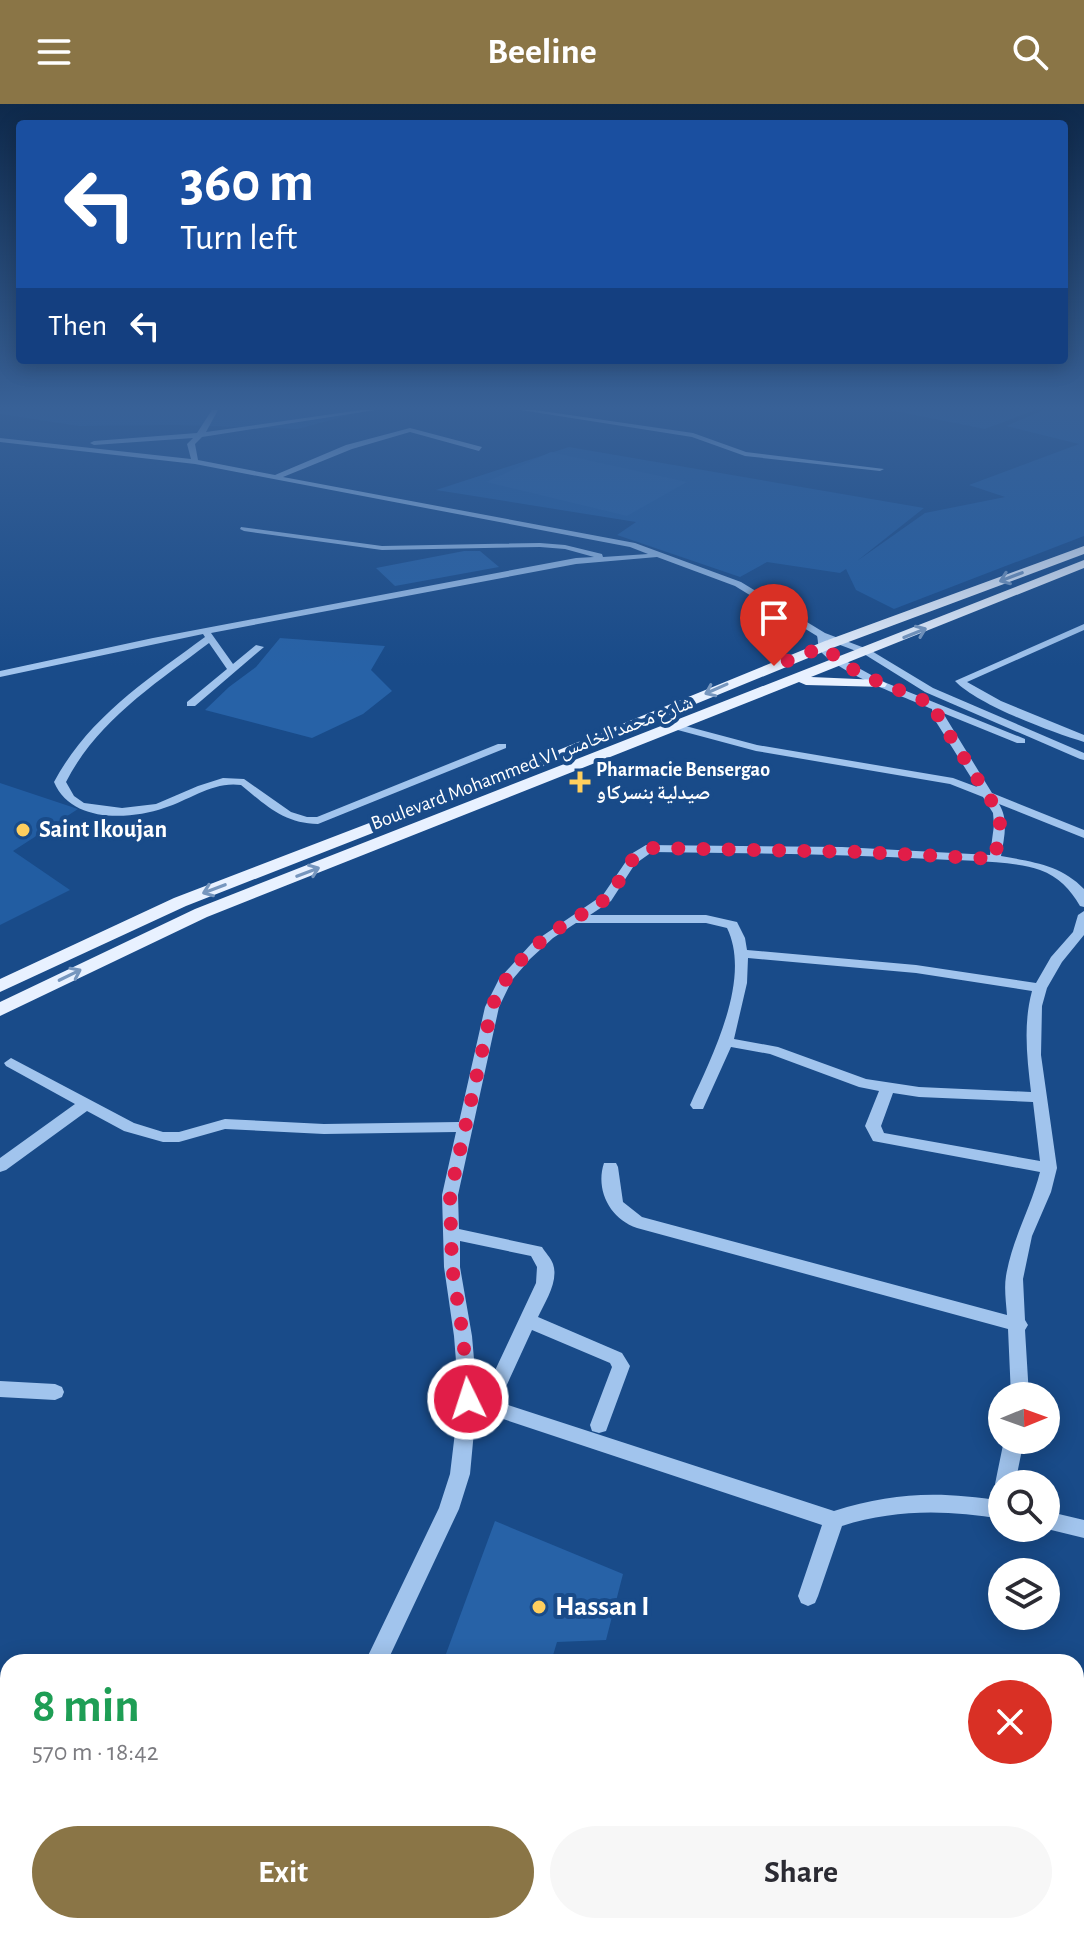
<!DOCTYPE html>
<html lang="en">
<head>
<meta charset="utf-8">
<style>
	body { margin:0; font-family:"Alegreya Sans","Noto Naskh Arabic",sans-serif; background:#f7f7f7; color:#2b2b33; height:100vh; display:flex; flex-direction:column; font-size:30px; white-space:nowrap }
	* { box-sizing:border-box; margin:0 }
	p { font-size:26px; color:#7c7c81 }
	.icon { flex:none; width:44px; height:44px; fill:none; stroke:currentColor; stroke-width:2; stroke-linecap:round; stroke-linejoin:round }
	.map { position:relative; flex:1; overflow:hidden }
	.drawer { position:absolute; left:0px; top:1550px; width:1084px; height:280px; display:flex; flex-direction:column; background:#fff; border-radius:24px 24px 0 0; box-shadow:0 4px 20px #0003 }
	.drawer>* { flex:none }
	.banner { position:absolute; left:16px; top:16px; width:1052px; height:244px; border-radius:8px; box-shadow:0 4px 20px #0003; background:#1a4fa0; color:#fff; overflow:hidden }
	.needle { width:52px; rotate:89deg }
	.buttons { position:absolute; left:988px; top:1278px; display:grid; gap:16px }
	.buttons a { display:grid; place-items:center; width:72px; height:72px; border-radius:50%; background:#fff; box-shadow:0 4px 20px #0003; font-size:40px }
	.pin { position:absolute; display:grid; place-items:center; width:68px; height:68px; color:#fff; margin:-82px -34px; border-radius:50% 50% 50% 0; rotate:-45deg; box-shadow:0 0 8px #0007 }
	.pin .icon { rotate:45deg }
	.me { position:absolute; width:88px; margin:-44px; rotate:356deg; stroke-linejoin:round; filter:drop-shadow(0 0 6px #0008) }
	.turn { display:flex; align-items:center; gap:28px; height:168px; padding:0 32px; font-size:36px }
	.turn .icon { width:104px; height:104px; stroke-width:2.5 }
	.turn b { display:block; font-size:56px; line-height:68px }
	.then { display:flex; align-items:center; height:76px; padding:0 32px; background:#0003; gap:16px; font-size:30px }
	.round { display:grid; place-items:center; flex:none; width:84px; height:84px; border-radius:42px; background:#f7f7f7 }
	.overview { display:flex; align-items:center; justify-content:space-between; height:136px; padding:0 32px }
	h1 { font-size:48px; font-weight:600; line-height:60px; color:#1e9e55 }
	.primary-button { display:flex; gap:16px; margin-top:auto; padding:16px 32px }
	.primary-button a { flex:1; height:92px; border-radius:48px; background:#8a7546; color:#fff; font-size:32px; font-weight:600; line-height:92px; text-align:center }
	.primary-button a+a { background:#f7f7f7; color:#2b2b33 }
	header { display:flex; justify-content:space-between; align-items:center; height:104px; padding:0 32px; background:#8a7546; color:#fff; font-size:36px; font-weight:600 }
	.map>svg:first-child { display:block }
	.green { fill:#225da2 }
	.building { fill:#2762a7 }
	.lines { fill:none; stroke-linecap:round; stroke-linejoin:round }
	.minor { fill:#a1c4ed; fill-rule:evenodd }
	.major { fill:#e8f1ff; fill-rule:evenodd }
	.oneway { stroke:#7696be }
	.route { stroke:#e11d48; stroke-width:14; stroke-dasharray:0 25.2 }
	.poi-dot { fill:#ffcf5e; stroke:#194b89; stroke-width:3 }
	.labels { text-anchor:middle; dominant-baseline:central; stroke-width:8; stroke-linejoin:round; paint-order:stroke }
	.far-street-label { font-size:20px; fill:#fff; stroke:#194b89 }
	.far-poi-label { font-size:20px; font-weight:bold; fill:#fff; stroke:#194b89; text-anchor:start }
	.poi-label { font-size:24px; font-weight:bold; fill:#fff; stroke:#194b89; text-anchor:start }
	.near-poi-label { font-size:28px; font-weight:bold; fill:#fff; stroke:#194b89; text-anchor:start }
</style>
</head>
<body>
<header><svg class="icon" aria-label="menu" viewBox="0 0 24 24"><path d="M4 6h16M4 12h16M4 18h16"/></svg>Beeline<svg class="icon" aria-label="search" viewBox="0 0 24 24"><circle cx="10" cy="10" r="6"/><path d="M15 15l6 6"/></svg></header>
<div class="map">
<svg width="1084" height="1830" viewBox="0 0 1084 1830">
	<rect width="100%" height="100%" fill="#194b89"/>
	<g class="green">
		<path d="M0,306H367L298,325L177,321L79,322L0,310Z"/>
		<path d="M890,306H1035L985,325Z"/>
		<path d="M1044,306H1084V432L894,505L856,486L846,465L840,469L767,458L740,473L617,431L636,418L436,386L569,343L924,404L857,457L925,409L1005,393L969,381L1079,340L1006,322Z"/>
		<path d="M0,679L78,705L13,747L70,786L0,821Z"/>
	</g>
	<g class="building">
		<path d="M551,348L687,378L627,412L486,378Z"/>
		<path d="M464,447H480L499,463L395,482L376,464Z"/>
		<path d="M280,534L385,542L371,566L392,587L363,610L312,634L205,606L229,583L256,563Z"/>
		<path d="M495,1417L623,1470L606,1536L557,1538L551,1558H443Z"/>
	</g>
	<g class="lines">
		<g class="minor">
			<path d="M212,306H218L206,328L361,306H375L202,333L195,340L198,356L275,371L346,341L410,324L482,343L479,347L410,328L352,345L283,373L635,439L741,478L825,529L870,546L933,584L1084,649V656L1080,655L925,588L864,550L827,536L828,542L844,556L884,578L1025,635V639H1017L943,609L992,689L1084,726V734L999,700C1009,716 1004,734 1001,752C1033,758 1061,761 1084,785V803L1080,802C1070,785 1059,773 1040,766C1011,756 963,757 931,755C838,750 745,749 652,748L635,760L611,797L590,811H706L737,818L745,834L747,846L916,861L1036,879L1051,853L1073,828L1078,811L1084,807V831L1062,858L1047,884L1042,902L1041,951L1057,1064L1051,1088L1032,1132L1023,1175L1025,1216L1028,1221L1025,1226L1029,1292H1011L1008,1225L637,1124C610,1115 595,1086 604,1059H616L618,1063L623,1098L642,1113L1007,1211C1006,1198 1004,1184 1006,1172C1012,1135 1031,1104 1040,1068L873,1037L865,1022L879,987L859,983L770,950L731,943L703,1005H693L690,1001C712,952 752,875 727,824L706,819H576L553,834L530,855L512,876L499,903L458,1091L459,1125L542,1143C545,1148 551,1154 553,1160C559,1177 545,1198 538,1213L622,1249L630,1262L606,1327L599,1329L592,1327L590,1321L612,1263L610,1259L532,1226L499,1298L834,1407C893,1388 941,1387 1002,1397V1415C947,1406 896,1405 842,1422L818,1492L815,1499L808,1502L801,1499L798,1492L822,1421L476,1306L470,1370L459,1405L387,1558H365L439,1404L450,1370L459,1295L454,1232L444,1163L442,1091L456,1028L324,1030L225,1025L179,1038H163L124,1027L87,1007L6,1066L0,1068V1054L75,1000L6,962L4,959L11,954L134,1019L163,1028H179L225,1015L324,1020L459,1018L485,903L499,875L532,839L603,791L631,750L646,741L842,743L990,751L994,721L993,709L983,693L950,680L756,647L674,625L673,623L678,620L757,641L953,674L977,683L933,613L932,605C907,594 833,567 819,545C818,542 818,535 817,532L735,482L657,453L576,460L211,529L233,560L256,541L264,543L195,602H187V598L227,565L209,539C155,580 97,617 66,678L74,692L84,699L122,704L156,700L198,682L223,674L244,675L291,708L307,713H317L498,640H506V644L318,720C285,720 265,701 241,681C213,677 190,696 164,704C129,716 71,719 54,678C88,614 148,575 205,533L203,530L0,573V567L153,534L576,454L594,453L565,445L540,443L382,446L244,427L240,425L241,423L382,442L540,439L565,441L602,450L603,453L648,450L630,443L195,360L0,338V334L191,355L187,340L193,334L94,341L90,339L94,337L197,329ZM748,854L916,869L1032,887C1023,920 1027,954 1031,988L919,983L866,975L778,943L734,935L747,879ZM893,989L919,993L1033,998L1040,1057L884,1029L881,1022ZM460,1137L531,1152L537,1163L536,1179L483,1292L477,1290L472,1232L460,1163Z"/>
			<path d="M521,306H535L693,329L746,348L884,365L880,367L745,352L692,333Z"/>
			<path d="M1084,520V526L967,578L1001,597L1084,631V638C1051,628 978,601 955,577Z"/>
			<path d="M0,1277L55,1280L62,1283L64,1288L62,1293L55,1296L0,1293Z"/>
			<path d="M1004,1336H1024L1015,1380H1002V1388L998,1386L995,1380Z"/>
			<path d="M1046,1407L1084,1416V1434L1043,1424H1046Z"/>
			<path d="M8,1601V1623L0,1624V1602Z"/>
			<path d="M0,1692L8,1696V1722L0,1718Z"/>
			<path d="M154,1822H187L191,1830H157Z"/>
			<path d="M353,1822H377L376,1830H350Z"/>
			<path d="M805,1822H831L835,1830H808Z"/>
		</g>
		<g class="major">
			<path d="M1084,442V450L835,543L554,658L186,802L0,888V875L174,794L544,652L825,537Z"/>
			<path d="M1084,456V464L811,573L880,576L887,580L885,583L806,581L799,578L207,813L0,912V898L195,805Z"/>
		</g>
	</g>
	<defs><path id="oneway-shaft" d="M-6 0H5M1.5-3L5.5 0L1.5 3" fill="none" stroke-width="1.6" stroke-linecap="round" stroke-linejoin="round" transform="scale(2)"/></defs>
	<g class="oneway">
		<use href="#oneway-shaft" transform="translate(1011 473) rotate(159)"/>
		<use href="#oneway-shaft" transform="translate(915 529) rotate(-22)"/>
		<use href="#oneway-shaft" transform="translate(716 585) rotate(156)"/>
		<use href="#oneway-shaft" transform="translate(308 768) rotate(-21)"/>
		<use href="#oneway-shaft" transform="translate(214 785) rotate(159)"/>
		<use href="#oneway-shaft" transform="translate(70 871) rotate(-26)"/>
	</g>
	<linearGradient id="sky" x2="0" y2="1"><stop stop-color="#0e294b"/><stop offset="0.54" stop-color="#386197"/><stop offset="1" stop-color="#386197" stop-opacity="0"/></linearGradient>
	<rect width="1084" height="562" fill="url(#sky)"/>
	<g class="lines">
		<path class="route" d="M468,1295L463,1232L452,1163L450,1091L492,903C507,863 538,836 575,814C586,808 597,803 606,794C623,779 626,751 650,744L862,748L995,755L1000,721L999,709L938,613L937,602L858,569L823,543L774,562"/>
	</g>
	<g class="poi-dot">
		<path d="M576 666h8v8h8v8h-8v8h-8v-8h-8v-8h8z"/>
		<circle cx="23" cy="726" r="8"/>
		<circle cx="539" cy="1503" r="8"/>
	</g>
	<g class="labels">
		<g class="far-street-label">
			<text transform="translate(532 659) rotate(-21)">Boulevard Mohammed VI شارع محمد الخامس</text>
		</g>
		<g class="far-poi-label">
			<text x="596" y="666">Pharmacie Bensergao<tspan x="596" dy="23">صيدلية بنسركاو</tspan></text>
		</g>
		<g class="poi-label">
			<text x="39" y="726">Saint Ikoujan</text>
		</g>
		<g class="near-poi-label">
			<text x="555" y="1503">Hassan I</text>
		</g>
	</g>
</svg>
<div class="buttons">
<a><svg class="needle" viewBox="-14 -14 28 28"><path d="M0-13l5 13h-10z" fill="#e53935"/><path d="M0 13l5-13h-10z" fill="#7c7c81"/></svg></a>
<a><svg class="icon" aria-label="search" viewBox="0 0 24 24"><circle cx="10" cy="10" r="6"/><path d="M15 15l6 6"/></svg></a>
<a><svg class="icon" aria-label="layers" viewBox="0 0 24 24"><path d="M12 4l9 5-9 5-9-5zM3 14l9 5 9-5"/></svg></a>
</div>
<div class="pin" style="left:774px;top:562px;background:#d93025"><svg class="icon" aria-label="arrive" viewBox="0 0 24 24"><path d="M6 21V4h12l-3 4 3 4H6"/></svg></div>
<svg class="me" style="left:468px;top:1295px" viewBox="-20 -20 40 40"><circle r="17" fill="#e11d48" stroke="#fff" stroke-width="3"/><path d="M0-11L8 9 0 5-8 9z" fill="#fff"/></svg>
<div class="banner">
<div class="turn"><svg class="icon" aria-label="left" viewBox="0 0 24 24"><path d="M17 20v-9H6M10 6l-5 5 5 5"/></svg><div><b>360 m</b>Turn left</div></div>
<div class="then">Then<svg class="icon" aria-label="left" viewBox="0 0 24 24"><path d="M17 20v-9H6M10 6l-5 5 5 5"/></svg></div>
</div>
<section class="drawer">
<div class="overview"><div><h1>8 min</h1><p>570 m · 18:42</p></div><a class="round" style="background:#d93025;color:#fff"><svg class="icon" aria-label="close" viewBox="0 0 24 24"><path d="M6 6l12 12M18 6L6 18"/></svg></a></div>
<div class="primary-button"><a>Exit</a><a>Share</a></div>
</section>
</div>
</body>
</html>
